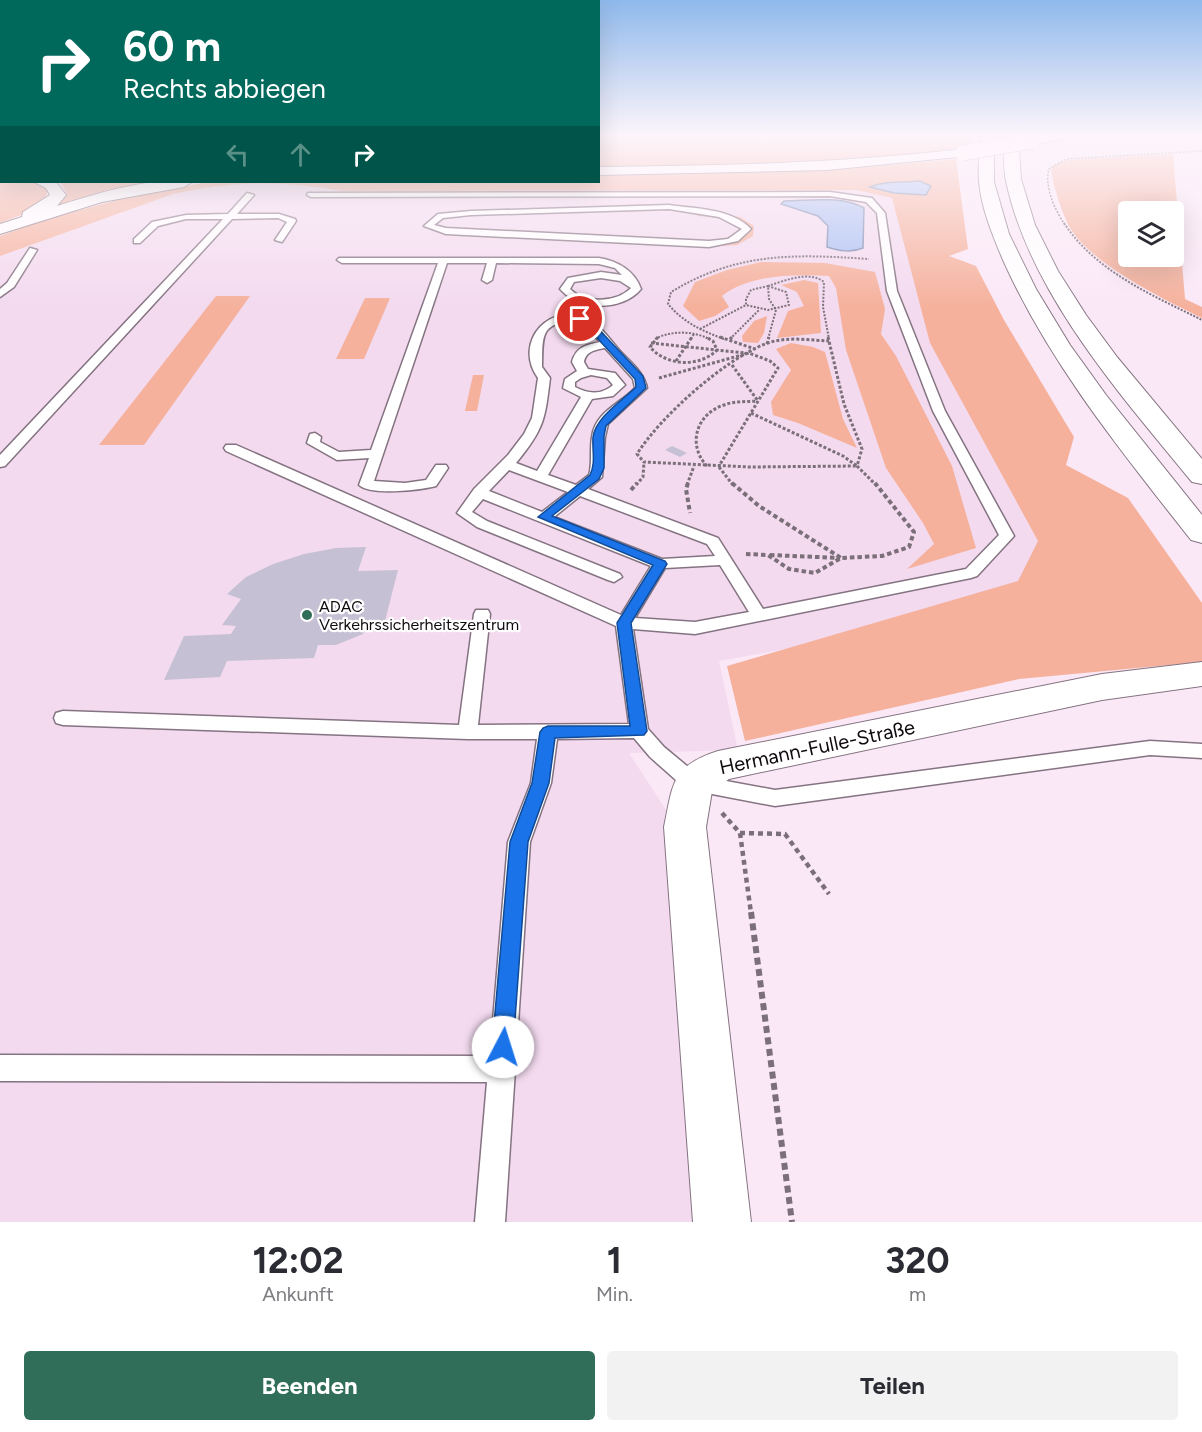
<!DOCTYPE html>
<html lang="de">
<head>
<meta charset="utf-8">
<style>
	body { margin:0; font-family:Figtree,sans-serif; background:#f2f2f3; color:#2b2b33; height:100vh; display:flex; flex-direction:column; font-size:22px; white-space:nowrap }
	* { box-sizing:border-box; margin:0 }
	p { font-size:20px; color:#7c7c81 }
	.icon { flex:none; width:33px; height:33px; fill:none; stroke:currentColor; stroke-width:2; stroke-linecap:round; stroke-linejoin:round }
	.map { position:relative; height:1222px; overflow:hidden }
	.panel { display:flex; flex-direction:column; background:#fff; flex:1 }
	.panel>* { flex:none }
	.top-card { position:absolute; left:0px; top:0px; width:600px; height:183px; box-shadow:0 6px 24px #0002; background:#00695c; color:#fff; overflow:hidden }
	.controls { position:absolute; left:1118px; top:201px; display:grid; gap:12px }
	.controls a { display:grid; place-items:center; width:66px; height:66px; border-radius:6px; background:#fff; box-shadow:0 6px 24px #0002; font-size:30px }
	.pin { position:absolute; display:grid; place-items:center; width:51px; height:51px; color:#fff; margin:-26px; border:3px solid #fff; border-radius:50%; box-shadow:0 2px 6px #0007 }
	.me { position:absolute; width:66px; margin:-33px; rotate:5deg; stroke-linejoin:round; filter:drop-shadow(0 0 4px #0008) }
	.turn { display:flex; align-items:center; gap:21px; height:126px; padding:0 24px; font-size:27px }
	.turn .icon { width:78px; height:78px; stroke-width:2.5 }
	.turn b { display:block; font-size:42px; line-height:51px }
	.lanes { display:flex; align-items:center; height:57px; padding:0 24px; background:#0003; justify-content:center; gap:30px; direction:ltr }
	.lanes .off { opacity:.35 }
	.eta { display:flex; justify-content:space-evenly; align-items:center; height:102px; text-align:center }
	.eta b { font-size:36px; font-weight:700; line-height:42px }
	.primary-button { display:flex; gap:12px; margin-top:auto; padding:12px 24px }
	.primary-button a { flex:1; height:69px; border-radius:6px; background:#316e59; color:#fff; font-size:24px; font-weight:700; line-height:69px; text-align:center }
	.primary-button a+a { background:#f2f2f3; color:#2b2b33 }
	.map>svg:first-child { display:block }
	.built { fill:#f3daef }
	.green { fill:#f5b19c; fill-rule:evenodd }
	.water { fill:#aac0f3; stroke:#7c89af; stroke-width:1.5 }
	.building { fill:#c6c0d4 }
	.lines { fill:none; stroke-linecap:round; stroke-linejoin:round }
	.service-casing { stroke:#847381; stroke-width:3 }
	.minor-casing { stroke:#847381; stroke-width:2 }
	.trunk-casing { stroke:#847381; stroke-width:2 }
	.motorway-casing { stroke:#847381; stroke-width:2 }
	.path-far5 { stroke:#7b6f79; stroke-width:1.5; stroke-dasharray:2 1.5; stroke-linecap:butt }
	.path-far4 { stroke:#7b6f79; stroke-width:2; stroke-dasharray:2 1.5; stroke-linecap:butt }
	.path-far3 { stroke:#7b6f79; stroke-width:3; stroke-dasharray:3 2; stroke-linecap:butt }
	.path-far2 { stroke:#7b6f79; stroke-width:4; stroke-dasharray:4.5 3; stroke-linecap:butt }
	.path-far1 { stroke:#7b6f79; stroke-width:4.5; stroke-dasharray:5 4; stroke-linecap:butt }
	.path { stroke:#7b6f79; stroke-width:6; stroke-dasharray:7 4.5; stroke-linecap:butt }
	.service { fill:#fff; fill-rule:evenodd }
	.minor { fill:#fff; fill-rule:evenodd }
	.trunk { fill:#fff; fill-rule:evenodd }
	.motorway { fill:#fff; fill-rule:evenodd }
	.trunk-bridge-casing { stroke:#847381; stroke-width:16; stroke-linecap:butt }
	.trunk-bridge { stroke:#fff; stroke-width:15 }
	.route { fill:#1a73e8; stroke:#114b97; stroke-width:1.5 }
	.poi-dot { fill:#316e59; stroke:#fff; stroke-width:2 }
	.labels { text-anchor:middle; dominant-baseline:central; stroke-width:4.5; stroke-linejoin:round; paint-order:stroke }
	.poi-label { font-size:16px; fill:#100a0f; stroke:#fff; text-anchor:start }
	.near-street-label { font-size:20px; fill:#100a0f; stroke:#fff }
</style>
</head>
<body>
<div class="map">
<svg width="1202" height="1222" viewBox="0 0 1202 1222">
	<rect width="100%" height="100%" fill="#fbe8f7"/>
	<path class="built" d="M807,180L899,197L1077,572L1039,604L719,661L738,750L629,753L670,816L707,1222H0V254L177,189L241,182Z"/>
	<g class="green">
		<path d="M598,136H973L970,149C846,162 723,166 599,166Z"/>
		<path d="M1173,154L1185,299L1202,307V318C1163,299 1097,267 1072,231C1063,218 1053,185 1051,170L1054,165L1069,160ZM1128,212H1173V256H1128Z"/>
		<path d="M956,159L968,249L949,256L976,266L1004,320L1074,437L1066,465L1128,498L1202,603V662L1019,679L745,741L727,666L1018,581L1038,541L930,343L892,198L856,190L342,191C285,180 231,181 173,194L0,256V236L47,219L132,196L208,182H598L599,175C718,175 837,171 956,159Z"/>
		<path d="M0,178L2,182H31L39,183L48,190L44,201L26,213L0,223Z"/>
		<path d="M56,182H170L50,209L62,200L66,192L61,183Z"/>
		<path d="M698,210L740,217L754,226L753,236L737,245L704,247L486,237L489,231L705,241L726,238L738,232V227C727,217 712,217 697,216Z"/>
		<path d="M761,262L825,263L875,272L885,309L881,334L896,356L952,466L976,548L907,569L934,544L923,523L886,468L846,350L836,288L829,276C796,274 749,274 722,296L729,307L715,316L699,321L683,306L695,282L727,270Z"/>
		<path d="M804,280L818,283L821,333L777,338L788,311L804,306L797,292L781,285Z"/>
		<path d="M216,296H250L144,445H99Z"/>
		<path d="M365,298H390L364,359H336Z"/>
		<path d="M767,316L764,333L758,343L743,342L742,336L754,321Z"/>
		<path d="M791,343L813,347L825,352L843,419L857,448L798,423L773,415L771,402L791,370L776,349Z"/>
		<path d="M473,375H484L477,411H465Z"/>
	</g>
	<g class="water">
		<path d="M920,181L931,186L926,195L894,193L870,187C889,180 901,183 920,181Z"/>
		<path d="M784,201C809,201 842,195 864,208L863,248C851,253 840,251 827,247L828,226L818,216L781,204Z"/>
	</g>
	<g class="building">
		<path d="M672,446L687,453L680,457L665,450Z"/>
		<path d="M366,547L358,571L398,570L385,621L367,622L363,634L336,645H318L314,658L227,661L220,677L164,680L184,636L231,634L236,626L222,625L241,599L227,594L246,577L273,564L304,554L336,548Z"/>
	</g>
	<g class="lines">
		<g class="service-casing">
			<g id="service">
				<path d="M830,192L872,198L885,213L897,291L945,411L1014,536L977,576L971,578L695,634L633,629L648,729L664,747L699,776L775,790L1150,741L1202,744V758L1150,755L775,806L686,789L650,757L634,738L557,739L551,783L530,842L505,1222H475L487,1082L0,1081V1055L490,1056L508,842L531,783L537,739H468L63,725L56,723L54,718L56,713L63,711L459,725L474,614L476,610H488L490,614L478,725L629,724L616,626L226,451L224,448L226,445H236L621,615L651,566L483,499L472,512L487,521L620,574L622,577L614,582L608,580L477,527L457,513L474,489L508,455L524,434L532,418L538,378C512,342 551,298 591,321C602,327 612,342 620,351C631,363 644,372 647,388L608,424L605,437L602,477L588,489L718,538L763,609L966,569L999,535L933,411L887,291L877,213L866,202L830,196L311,197L307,195L308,193ZM569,322L585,326L600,342C586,345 576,347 572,362L577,371L565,379L563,388L581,397L537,471L516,463C544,429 545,420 550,378L542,367C543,344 538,323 569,322ZM605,348L633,379L635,388C620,404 595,412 592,437C590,448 592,460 590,471L589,475L576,485L548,475L592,399L613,396L625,385L615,373L588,369L584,362C586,351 595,350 605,348ZM591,375L607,378L613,385C602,395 588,394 575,387V382L581,378ZM509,470L568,492L542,512L489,491ZM580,496L707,544L715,556L662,559L554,517ZM720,565L749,612L695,622L635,618L665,568Z"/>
				<path d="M247,193L254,195L237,214H279L295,219L296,221L282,242L275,240L287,222L278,218L232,219L5,466L0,467V455L223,219H186L158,226L140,243H134V239L152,222L186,215L228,214Z"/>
				<path d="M669,205C696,209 731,208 751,229L738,241L709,247L446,234L424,226L438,214L471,211ZM669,209L719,217L742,229L728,239L709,241L446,228L434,225L443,218L471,215Z"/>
				<path d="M30,248L37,250L14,287L0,297V289L7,283Z"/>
				<path d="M339,258H599C618,261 635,271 641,289C623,311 581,311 562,291L560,289L568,278L601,272L622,275L615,268L599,264L496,263L492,280L487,283L482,280L487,263H447L374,481L405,483L426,480L436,465H446L448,468L436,486C420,490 371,496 359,485L369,458L337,460L307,443L310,434L315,433L321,437L320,442L339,452L371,450L438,263H342L337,260ZM601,278L620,281L631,288C616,303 585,304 570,289L574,282Z"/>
			</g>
		</g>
		<g class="minor-casing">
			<path id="minor" d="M1202,662V686L1102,700L729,779L712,791L706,827L751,1222H693L664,827C673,784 671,766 718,751L1102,674Z"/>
		</g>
		<g class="trunk-casing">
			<g id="trunk">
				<path d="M1039,136H1065L1063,139L1032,145L1025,141L1027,138Z"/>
				<path d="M963,149L970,153L968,156L827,170L598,175V167C720,166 842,163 963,149Z"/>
				<rect x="0" y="163" width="2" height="8"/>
				<path d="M34,182H56L66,195L57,206C99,193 148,177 192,182L184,187L102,202L0,234V224L22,217L23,212L50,195L46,188Z"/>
			</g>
		</g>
		<g class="motorway-casing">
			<g id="motorway">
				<path d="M981,136H994V182L1009,234L1036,289L1070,345L1106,395L1202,515V543L1191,540C1122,452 1049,363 1003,260C993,236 981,208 979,181C978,167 979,150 981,136Z"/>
				<path d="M1005,136H1018L1021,179L1035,225L1058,271L1086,315L1117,357L1202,459V484L1192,482C1121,395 1030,294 1006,181C1003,167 1004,150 1005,136Z"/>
			</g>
		</g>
		<path class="path-far5" d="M1065,225C1055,210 1044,187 1049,169L1066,159L1202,151"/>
		<g class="path-far4">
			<path d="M1064,223C1095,271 1152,295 1202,320"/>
			<path d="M768,286L786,292L789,305L768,310L746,305V299L751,290Z"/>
			<path d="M700,329L746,305"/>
			<path d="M655,339C671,330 694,331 709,339"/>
			<path d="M691,339L694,334"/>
			<path d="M724,339C702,331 683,322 668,304L671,292C737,252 794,254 869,259"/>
			<path d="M730,339L759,310"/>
			<path d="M768,339L776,310L769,299L768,286C784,281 809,270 824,282L823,307L829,339"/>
		</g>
		<g class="path-far3">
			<path d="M658,337L650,347C666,366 699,368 717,350L713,341L706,337"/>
			<path d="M720,337L755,349"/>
			<path d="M828,337L844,404L862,449L857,466L876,485"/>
			<path d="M730,339L732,337"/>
			<path d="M651,343L745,353"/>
			<path d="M767,344L769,337"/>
			<path d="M676,361L692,337"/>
			<path d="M732,365L758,401"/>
			<path d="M659,378L749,353L770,361L778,368L719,466"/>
			<path d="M751,413L843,456L857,466L750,467L644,462L637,454C660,417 724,360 765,344C785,336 808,340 829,341"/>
			<path d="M707,466C687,445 696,414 724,405C734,401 746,402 757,401"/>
			<path d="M719,467L733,485"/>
			<path d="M636,485L643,477L644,462"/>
			<path d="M687,485L694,466"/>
		</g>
		<g class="path-far2">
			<path d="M688,483L686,489L690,513"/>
			<path d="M732,483L759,506L841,558"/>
			<path d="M631,490L637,483"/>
			<path d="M746,554L768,555L789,569L815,573L841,558L882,556L909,547L914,532L875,483"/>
			<path d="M770,555L840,558"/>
		</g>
		<g class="path-far1">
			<path d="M722,813L740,833L751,913"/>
			<path d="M740,833L785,834L829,894"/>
		</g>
		<path class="path" d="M751,912L792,1222"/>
		<use href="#service" class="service"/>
		<use href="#minor" class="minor"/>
		<use href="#trunk" class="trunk"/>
		<use href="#motorway" class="motorway"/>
		<g class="trunk-bridge-casing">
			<path id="trunk-bridge" d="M963,153L1032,141"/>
		</g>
		<use href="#trunk-bridge" class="trunk-bridge"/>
	</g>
	<linearGradient id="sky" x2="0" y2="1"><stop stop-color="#8fb9ec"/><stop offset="0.44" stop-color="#fdf5fb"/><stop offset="1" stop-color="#fdf5fb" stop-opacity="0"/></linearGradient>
	<rect width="1202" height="307" fill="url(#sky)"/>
	<path class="route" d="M580,316L592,322L643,376L646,388L606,426L604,436V468L599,479L552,516L665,561L667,564L631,623L647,731L644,735L555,738L549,783L528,842L513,1047L510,1054L503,1057L495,1054L492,1047L510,842L532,783L540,732L543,728L548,726H630L617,623L653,565L538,517L590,475C596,463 592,450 593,437C596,417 622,401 636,387L635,379L586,326L575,319Z"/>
	<circle class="poi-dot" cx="307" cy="615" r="6"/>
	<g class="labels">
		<g class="poi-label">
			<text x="319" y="606">ADAC<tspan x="319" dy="18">Verkehrssicherheitszentrum</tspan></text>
		</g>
		<g class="near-street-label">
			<text transform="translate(817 747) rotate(-12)">Hermann-Fulle-Straße</text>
		</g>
	</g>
</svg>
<div class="controls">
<a><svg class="icon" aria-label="layers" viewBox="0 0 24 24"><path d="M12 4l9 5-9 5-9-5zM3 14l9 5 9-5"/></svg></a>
</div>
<div class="pin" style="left:580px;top:319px;background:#d93025"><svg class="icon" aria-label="arrive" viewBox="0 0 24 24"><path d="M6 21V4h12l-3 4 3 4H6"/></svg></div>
<svg class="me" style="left:503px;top:1047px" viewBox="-20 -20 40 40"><circle r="19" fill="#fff"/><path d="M0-13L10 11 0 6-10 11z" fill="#1a73e8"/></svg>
<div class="top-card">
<div class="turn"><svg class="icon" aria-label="right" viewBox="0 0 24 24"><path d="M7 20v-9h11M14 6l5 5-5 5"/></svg><div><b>60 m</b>Rechts abbiegen</div></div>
<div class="lanes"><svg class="icon off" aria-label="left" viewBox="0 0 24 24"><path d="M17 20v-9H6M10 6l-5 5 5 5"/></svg><svg class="icon off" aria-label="ahead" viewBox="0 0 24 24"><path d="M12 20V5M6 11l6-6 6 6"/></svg><svg class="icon" aria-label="right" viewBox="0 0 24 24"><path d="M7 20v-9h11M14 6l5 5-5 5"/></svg></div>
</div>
</div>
<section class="panel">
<div class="eta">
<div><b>12:02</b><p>Ankunft</p></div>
<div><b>1</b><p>Min.</p></div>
<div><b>320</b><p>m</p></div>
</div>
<div class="primary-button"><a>Beenden</a><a>Teilen</a></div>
</section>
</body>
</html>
